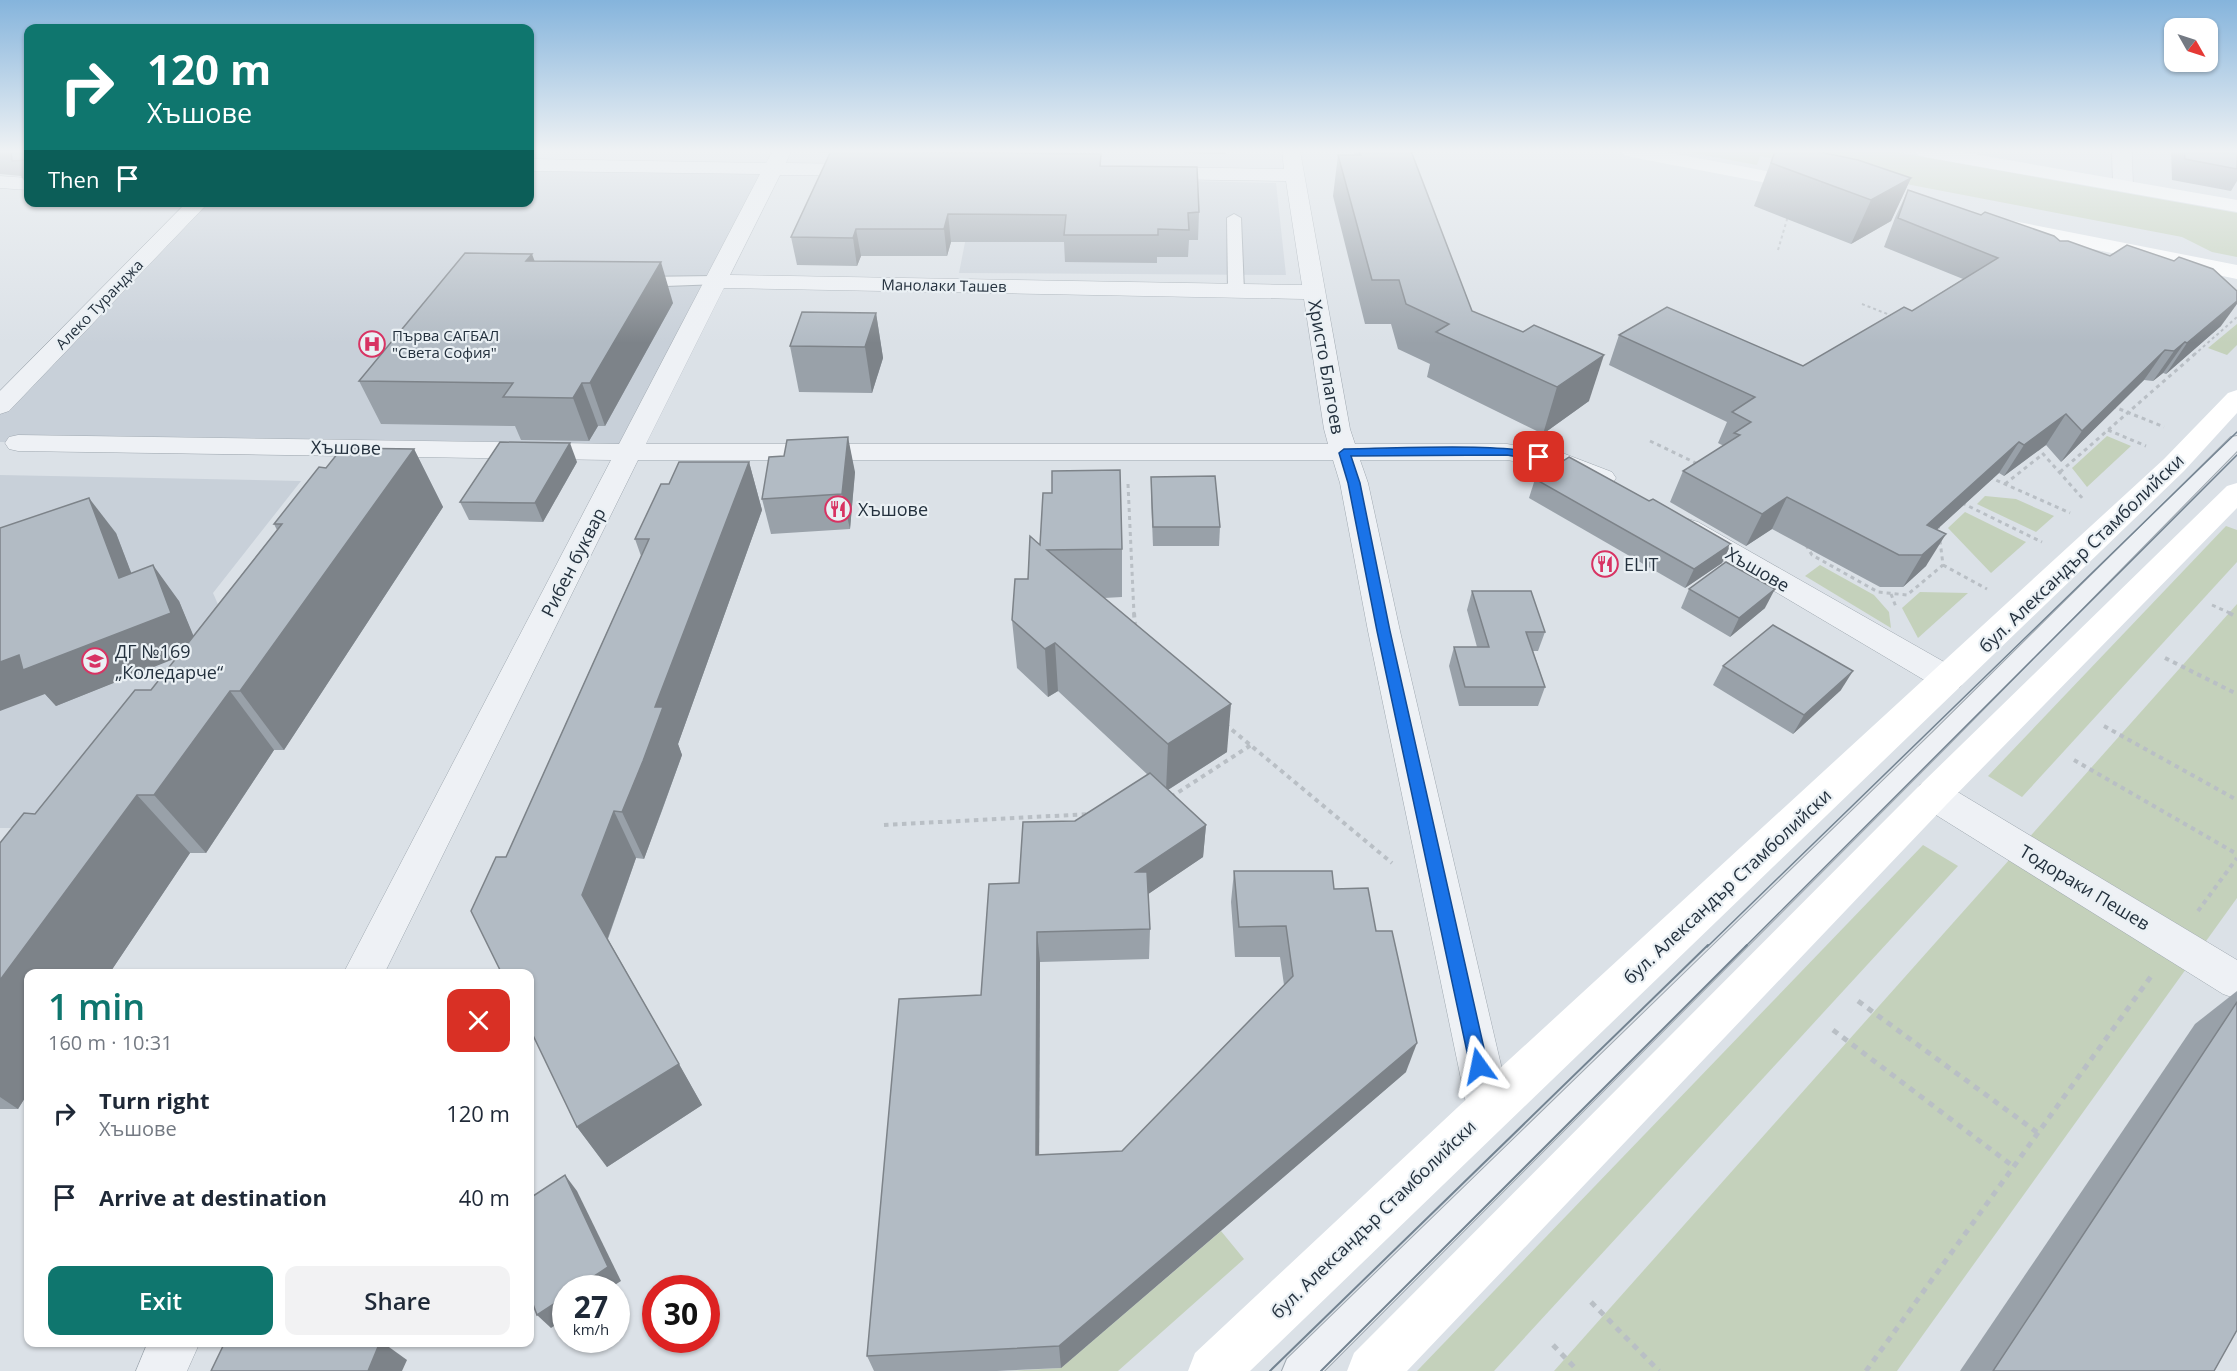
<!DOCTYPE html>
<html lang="en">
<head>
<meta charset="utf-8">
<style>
	body { margin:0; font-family:"Open Sans",sans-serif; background:#f2f2f3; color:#1f2937; height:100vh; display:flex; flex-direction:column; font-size:22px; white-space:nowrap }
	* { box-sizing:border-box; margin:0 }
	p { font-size:20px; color:#747a83 }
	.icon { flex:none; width:33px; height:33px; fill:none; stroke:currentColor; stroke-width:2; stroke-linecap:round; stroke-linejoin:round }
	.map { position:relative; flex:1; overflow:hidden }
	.side { position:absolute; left:24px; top:969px; width:510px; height:378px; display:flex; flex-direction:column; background:#fff; border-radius:12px; box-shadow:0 2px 4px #0004 }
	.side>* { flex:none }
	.hud { position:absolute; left:24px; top:24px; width:510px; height:183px; border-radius:12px; box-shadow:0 2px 4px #0004; background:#0f766e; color:#fff; overflow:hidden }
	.needle { width:39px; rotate:129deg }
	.tools { position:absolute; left:2164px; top:18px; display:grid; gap:12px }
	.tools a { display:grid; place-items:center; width:54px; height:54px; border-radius:12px; background:#fff; box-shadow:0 2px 4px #0004; font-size:30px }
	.speed { position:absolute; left:552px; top:1275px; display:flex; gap:12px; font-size:30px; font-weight:700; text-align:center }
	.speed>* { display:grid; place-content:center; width:78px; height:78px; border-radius:50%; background:#fff; box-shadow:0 2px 4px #0004; line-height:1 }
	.speed small { font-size:15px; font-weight:400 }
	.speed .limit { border:9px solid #d22; background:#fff; color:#111 }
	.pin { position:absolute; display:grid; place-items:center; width:51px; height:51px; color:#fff; margin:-26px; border-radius:12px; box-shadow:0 3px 9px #0006 }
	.me { position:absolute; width:66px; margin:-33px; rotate:348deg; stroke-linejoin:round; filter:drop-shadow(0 0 4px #0008) }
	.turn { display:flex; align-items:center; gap:21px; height:126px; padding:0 24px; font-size:27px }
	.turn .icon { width:78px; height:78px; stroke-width:2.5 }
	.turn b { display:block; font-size:42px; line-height:51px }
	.then { display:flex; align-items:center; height:57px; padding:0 24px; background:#0003; gap:12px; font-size:22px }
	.round { display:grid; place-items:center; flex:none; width:63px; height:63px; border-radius:12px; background:#f2f2f3 }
	.summary { display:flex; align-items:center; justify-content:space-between; height:102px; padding:0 24px }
	h1 { font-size:36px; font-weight:600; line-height:45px; color:#0f766e }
	.primary-button { display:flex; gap:12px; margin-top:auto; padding:12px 24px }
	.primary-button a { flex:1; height:69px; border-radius:12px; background:#0f766e; color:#fff; font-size:24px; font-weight:600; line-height:69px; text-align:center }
	.primary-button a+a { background:#f2f2f3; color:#1f2937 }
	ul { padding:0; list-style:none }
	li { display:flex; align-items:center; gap:18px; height:84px; padding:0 24px }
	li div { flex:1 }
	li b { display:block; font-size:22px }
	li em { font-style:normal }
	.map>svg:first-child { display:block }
	.built { fill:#c8d0d9 }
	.green { fill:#c4d1bb }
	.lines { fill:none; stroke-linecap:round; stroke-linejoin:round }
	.lane-casing { stroke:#a0a9b1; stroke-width:2 }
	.street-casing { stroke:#a0a9b1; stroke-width:1 }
	.path-far3 { stroke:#b9bfc5; stroke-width:2; stroke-dasharray:3 3; stroke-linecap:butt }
	.path-far2 { stroke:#b9bfc5; stroke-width:3; stroke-dasharray:4 4; stroke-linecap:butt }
	.path-far1 { stroke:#b9bfc5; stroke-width:4; stroke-dasharray:4.5 4.5; stroke-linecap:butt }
	.path { stroke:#b9bfc5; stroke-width:5; stroke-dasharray:6 6; stroke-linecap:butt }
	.lane { fill:#eef1f5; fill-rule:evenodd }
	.street { fill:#eef1f5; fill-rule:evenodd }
	.secondary { fill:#fff; fill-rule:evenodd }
	.tram-far1 { stroke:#738391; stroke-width:1.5 }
	.tram { stroke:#738391; stroke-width:2 }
	.wall { fill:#99a1a9 }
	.shaded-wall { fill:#7d8389 }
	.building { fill:#b2bbc4; stroke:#7d8389; stroke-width:1.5 }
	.route { fill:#1a73e8; stroke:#114b97; stroke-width:1.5 }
	.labels { text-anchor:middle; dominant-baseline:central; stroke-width:4.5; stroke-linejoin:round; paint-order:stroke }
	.far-street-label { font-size:15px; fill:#24313e; stroke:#eaf0f4 }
	.far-poi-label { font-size:15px; fill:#24313e; stroke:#eaf0f4; text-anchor:start }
	.street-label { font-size:18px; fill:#24313e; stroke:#eaf0f4 }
	.poi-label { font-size:18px; fill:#24313e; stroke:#eaf0f4; text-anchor:start }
</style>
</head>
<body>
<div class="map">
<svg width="2237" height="1371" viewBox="0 0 2237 1371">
	<rect width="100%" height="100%" fill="#dbe1e7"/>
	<g class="built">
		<path d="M530,165L773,169L629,452L0,442V406L199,203L530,202Z"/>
		<path d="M1107,179L1276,183L1286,275L959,273L967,232Z"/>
		<path d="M0,475L301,481L213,593L235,643L30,828H0Z"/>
	</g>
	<g class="green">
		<path d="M1682,151H1889L2237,213V257L2212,252L2182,237L1760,156L1757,165Z"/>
		<path d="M2237,324V345L2227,355L2208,348Z"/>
		<path d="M2107,436L2131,446L2087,487L2072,468Z"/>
		<path d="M1985,496L2016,499L2054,516L2036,532L1977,504Z"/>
		<path d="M1965,512L2026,542L1991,573L1948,528Z"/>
		<path d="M2226,526L2237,530V562L2022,797L1988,776Z"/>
		<path d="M1820,565L1874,595L1889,612L1891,628L1805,576Z"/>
		<path d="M1920,592L1968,593L1918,638L1902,608Z"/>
		<path d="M2237,604V898L1897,1371H1554Z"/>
		<path d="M1923,845L1958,866L1494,1371H1417Z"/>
		<path d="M1221,1231L1244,1259L1118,1371H1007L1061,1368Z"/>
	</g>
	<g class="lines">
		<g class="lane-casing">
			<g id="lane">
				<path d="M1234,214L1241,218L1244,291L1236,296L1228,291L1227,218Z"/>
				<path d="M715,276L720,278L723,281L720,284L638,287L630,282L638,277Z"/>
				<path d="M2237,436V451L1948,745L1324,1371H1282L1287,1359L1932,733L2231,437Z"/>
			</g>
		</g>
		<g class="street-casing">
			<g id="street">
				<path d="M773,151H791L786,163L867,164L874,166L877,170L874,174L867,176L780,175L730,275L1302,285L1286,181L1152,179L1145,177L1142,173L1145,169L1152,167L1284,169L1282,151H1300L1350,429L1355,444H1507L1565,454L1612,472L1616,478L1612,484L1602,486L1549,467L1507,460H1360L1368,483L1400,631L1511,1108L1505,1123L1489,1129L1473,1123L1467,1108L1368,631L1340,483L1333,460H638L384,974H343L611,460L18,451L9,449L5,443L9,437L18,435L619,444L760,174L530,171V159L766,163ZM724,288L1304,299L1324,429L1328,444H646Z"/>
				<path d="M2112,151H2132L2133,186L2130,190H2116L2113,186Z"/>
				<path d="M0,176L28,178V190L0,188Z"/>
				<path d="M187,202H209L9,411L0,414V391Z"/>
				<path d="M1688,519L1698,522L1960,671L1964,679L1960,687L1948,691L1936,687L1678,534L1674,528L1678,522Z"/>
				<path d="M1933,781L1946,785L2237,960V999L2223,994L1920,805L1915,795L1920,785Z"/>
				<path d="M148,1342H200L187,1371H136Z"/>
			</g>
		</g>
		<g class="path-far3">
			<path d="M1778,250L1788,216"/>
			<path d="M1862,304L1895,317"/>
			<path d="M2194,355L2237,317"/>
		</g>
		<g class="path-far2">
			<path d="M2112,406L2164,427"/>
			<path d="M2108,430L2146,446"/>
			<path d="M1650,441L1698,464"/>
			<path d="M2037,447L2084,500"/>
			<path d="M2060,472L2196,353"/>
			<path d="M1989,477L2070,513"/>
			<path d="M1128,484L1134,614"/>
			<path d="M2005,484L2043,454"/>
			<path d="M1962,503L2042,542"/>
			<path d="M1806,545L1812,555L1878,592L1907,595L1943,565L1938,524"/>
			<path d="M1943,565L1987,589"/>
			<path d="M1891,594L1896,607"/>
			<path d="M2212,605L2232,614"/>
		</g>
		<g class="path-far1">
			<path d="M1134,613L1135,626"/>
			<path d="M2229,613L2237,617"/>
			<path d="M2165,658L2237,694"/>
			<path d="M1225,724L1392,863"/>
			<path d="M2104,726L2237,800"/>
			<path d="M2074,760L2237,854"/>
			<path d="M1171,797L1251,745"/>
			<path d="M884,825L1090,814"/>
			<path d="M2198,911L2237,858"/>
		</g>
		<g class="path">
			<path d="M1858,1001L2038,1133"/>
			<path d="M1833,1030L2014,1167"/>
			<path d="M1591,1302L1659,1371"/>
			<path d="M1553,1345L1578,1371"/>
			<path d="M1866,1371L2152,975"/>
		</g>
		<use href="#lane" class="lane"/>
		<use href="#street" class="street"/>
		<g class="secondary">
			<path d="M1622,151H1660L1809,179L1816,181L1819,185L1816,189L1809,191L1631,157L1624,155Z"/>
			<path d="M1916,151H1957L2237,200V212L1925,157L1918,155Z"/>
			<path d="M2003,219L2237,265V279L1996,229L1993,225L1996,221Z"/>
			<path d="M2237,390V413L2184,471L1250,1371H1188L1195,1353L1473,1093L2164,459L2228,393Z"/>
			<path d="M2237,483V508L1946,805L1407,1371H1347L1354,1353L1920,785L2227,486Z"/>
		</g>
		<g class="tram-far1">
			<path d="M1707,947L2237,432"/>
			<path d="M1745,947L2237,455"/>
		</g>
		<g class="tram">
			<path d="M1270,1371L1708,945"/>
			<path d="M1321,1371L1747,945"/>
		</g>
	</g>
	<g class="wall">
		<path d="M0,151H28V187L21,176L0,174Z"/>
		<path d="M817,151H941L940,152L1101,154V166L1199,212L1198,240H1189L1188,257H1157V263L1065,262L1064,242H951L947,256H861L857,266L797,265L791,237L830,153H817Z"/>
		<path d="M1183,151H1226V154L1183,153Z"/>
		<path d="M1354,151H1411L1472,311L1589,401L1543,434L1427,377L1430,364L1398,349L1391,324H1365L1333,196L1338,155H1354Z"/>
		<path d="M1775,151L1911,178L1891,221L1851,244L1754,206Z"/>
		<path d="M2171,151H2237V181L2231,191L2172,180Z"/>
		<path d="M1908,190L1981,215L2060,241L2221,326L2166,374L2163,373L2153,381L2144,380L2061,462L2046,445L2004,476L1999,473L1937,529L1926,566L1903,587H1880L1772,529L1746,546L1670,502L1683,471L1724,446L1718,443L1727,422L1609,365L1619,335L1803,366L1912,311L1963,279L1884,247L1895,218Z"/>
		<path d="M534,261L673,303L605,426H598L589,441L521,440L515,426L381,424L359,381Z"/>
		<path d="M876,313L883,358L872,393L799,392L790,346Z"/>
		<path d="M414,449L443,507L284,750H274L206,853H190L109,974H28V1093L18,1109H0V843L35,814L151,690L177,657L56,706L45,694L116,533L131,573L179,601L193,636L277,530L274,524L326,468Z"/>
		<path d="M577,462L543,522L469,520L460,502Z"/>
		<path d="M749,462L762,510L678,744L682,755L663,808L644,859L636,858L608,939L702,1105L607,1167L577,1127L506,857L641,556L635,539L669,484Z"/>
		<path d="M855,472L850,529L771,534L762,499Z"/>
		<path d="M1151,477L1220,527L1219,546H1153L1151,496Z"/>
		<path d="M1535,479L1649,501L1731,544L1722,563L1685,588L1529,498Z"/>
		<path d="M1040,545L1122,549V597L1104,598L1227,752L1168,790L1206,825L1203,857L1148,894L1150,929L1149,959L1040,962L1039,1155L1122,1151L1284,985L1280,957H1235L1231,902L1234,871L1334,889L1376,931L1406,1072L1061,1368L997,1371H874L867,1356L981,995L1019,883L1075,821L1148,775L1058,691L1048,697L1017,668L1012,620Z"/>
		<path d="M1689,589L1765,608L1730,637L1681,608Z"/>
		<path d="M1472,591L1545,632L1538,651H1533L1545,687L1538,706H1459L1449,666L1454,647H1477L1467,610Z"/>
		<path d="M1723,666L1841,690L1793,734L1713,685Z"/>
		<path d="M2237,991V1330L2214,1371H1960L2195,1024Z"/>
	</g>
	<g class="shaded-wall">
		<path d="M1911,178L1891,221L1851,244L1871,200Z"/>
		<path d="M948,214L951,242L947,256L944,229Z"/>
		<path d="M856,229L861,256L857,266L853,238Z"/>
		<path d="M532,254L547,294L526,261Z"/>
		<path d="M661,262L673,303L605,426L590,383Z"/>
		<path d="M2237,301V304L2221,326L2166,374L2187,343Z"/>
		<path d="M876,313L883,358L872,393L865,347Z"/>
		<path d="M2185,342L2163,373L2153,381L2174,351Z"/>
		<path d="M2165,350L2144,380L2061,462L2082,431Z"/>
		<path d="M1604,355L1589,401L1543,434L1557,387Z"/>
		<path d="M582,383L598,426L589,441L573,398Z"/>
		<path d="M2066,414L2046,445L2004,476L2024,445Z"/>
		<path d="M848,437L855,472L850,529L842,494Z"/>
		<path d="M2019,442L1999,473L1908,556L1927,525Z"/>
		<path d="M570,443L577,462L543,522L535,503Z"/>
		<path d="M414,449L443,507L284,750L240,691Z"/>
		<path d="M749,462L762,510L678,744L682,755L644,859L622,812L655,707Z"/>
		<path d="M1787,497L1772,529L1746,546L1762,514Z"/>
		<path d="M89,498L116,533L147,614L119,578Z"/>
		<path d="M1946,534L1926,566L1903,587L1922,555Z"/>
		<path d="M1731,544L1722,563L1685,588L1694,569Z"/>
		<path d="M153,565L179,601L199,649L56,706L45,694L0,711V662Z"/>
		<path d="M1775,589L1765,608L1730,637L1739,618Z"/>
		<path d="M1055,643L1058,691L1048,697L1045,649Z"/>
		<path d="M1853,671L1841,690L1793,734L1804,715Z"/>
		<path d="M230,691L274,750L206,853L154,795Z"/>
		<path d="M1231,704L1227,752L1166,791L1168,744Z"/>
		<path d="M137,795L190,853L109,974H28V1093L18,1109L0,1097V980Z"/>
		<path d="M614,811L636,858L607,940L582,895Z"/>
		<path d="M1206,825L1203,857L1135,903L1136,872Z"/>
		<path d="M1037,932L1040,962L1039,1182L1036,1155Z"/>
		<path d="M1417,1043L1406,1072L1061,1368L1059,1346Z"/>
		<path d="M679,1064L702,1105L607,1167L577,1127Z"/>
		<path d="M565,1175L577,1191L621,1281L610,1288H576Z"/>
		<path d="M566,1296V1318L551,1328L537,1315Z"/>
		<path d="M380,1342H382L407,1360L402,1371H368Z"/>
	</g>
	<g class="building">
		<path d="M11,151H28V160L12,161Z"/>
		<path d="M831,151L1101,154L1100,166L1197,167L1199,212L1188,213L1189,230L1158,229V235H1064L1066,215L948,214L944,229H856L853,238L791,237Z"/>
		<path d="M1359,151H1411L1472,311L1523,332L1534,325L1604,355L1557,387L1436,332L1449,324L1406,304L1399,280H1372L1338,155H1361Z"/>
		<path d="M1775,151H1815L1858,160L1911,178L1871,200L1771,163Z"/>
		<path d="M2184,151H2237V169L2185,159Z"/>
		<path d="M1908,190L1981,215L1985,212L2054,236L2060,241H2068L2110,256L2127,245L2174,261L2179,257L2213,269L2237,291V301L2187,343L2185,342L2174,351L2165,350L2082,431L2066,414L2024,445L2019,442L1927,525L1946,534L1922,555H1899L1787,497L1762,514L1683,471L1740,435L1734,433L1751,422L1732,412L1755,397L1619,335L1667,307L1803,366L1904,307L1912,311L1998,258L1898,218Z"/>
		<path d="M465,253L532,254L526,261L661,262L590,383H582L573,398L503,397L513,383L359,381Z"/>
		<path d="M802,312L876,313L865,347L790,346Z"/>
		<path d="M848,437L842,494L762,499L769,457L784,456L787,440Z"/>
		<path d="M500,442L570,443L535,503L460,502Z"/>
		<path d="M342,448L414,449L240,691H230L154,795H137L0,980V843L24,813L35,814L135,690H151L282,524H274L319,467L326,468Z"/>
		<path d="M1569,457L1649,501L1653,499L1731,544L1694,569L1535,479Z"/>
		<path d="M679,462H749L655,707H663L643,761L622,812L614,811L582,895L679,1064L577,1127L530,1029V974H502L471,911L496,857H506L649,539H635L661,484H669Z"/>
		<path d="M1120,470L1122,549L1047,550L1231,704L1168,744L1055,643L1045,649L1012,620L1015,579H1028L1030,536L1040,545L1043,493H1052V471Z"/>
		<path d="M1215,476L1220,527H1153L1151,477Z"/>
		<path d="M89,498L119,578L153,565L171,613L23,670L19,655L0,662V528Z"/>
		<path d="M1726,562L1775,589L1739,618L1689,589Z"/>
		<path d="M1472,591H1531L1545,632H1526L1545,687H1465L1454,647H1489Z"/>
		<path d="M1773,625L1853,671L1804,715L1723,666Z"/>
		<path d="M1150,773L1206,825L1136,872H1147L1150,929L1037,932L1036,1155L1122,1151L1293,976L1286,926L1239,927L1234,871H1332L1334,889L1368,888L1376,931H1392L1417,1043L1059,1346L867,1356L899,999L981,995L989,884L1019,883L1023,822L1075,821Z"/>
		<path d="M2237,1002V1330L2214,1371H1993Z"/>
		<path d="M565,1175L608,1267L576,1288H566V1296L537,1315L530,1296V1198Z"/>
		<path d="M225,1342H380L368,1371H211Z"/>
	</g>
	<linearGradient id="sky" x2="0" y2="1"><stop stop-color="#85b4dc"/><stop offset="0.44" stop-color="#eff2f4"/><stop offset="1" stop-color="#eff2f4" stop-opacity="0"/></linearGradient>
	<rect width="2237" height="343" fill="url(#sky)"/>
	<path class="route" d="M1344,449C1378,449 1525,441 1544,457L1539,461L1507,455L1351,456L1360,483L1390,631L1488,1066L1485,1072L1479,1075L1473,1072L1470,1066L1377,631L1348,483L1339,453Z"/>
	<defs>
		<g id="hospital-ring" transform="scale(1.35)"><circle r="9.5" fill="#eaf0f4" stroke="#d83363" stroke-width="1.5"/><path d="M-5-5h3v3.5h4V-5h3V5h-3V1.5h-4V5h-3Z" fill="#d83363"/></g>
		<g id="restaurant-ring" transform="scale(1.35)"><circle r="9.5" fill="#eaf0f4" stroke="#d83363" stroke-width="1.5"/><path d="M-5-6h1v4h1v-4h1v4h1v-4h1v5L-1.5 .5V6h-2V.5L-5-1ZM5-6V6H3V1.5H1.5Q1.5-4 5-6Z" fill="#d83363"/></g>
		<g id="school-ring" transform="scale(1.35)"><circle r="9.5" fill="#eaf0f4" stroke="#d83363" stroke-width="1.5"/><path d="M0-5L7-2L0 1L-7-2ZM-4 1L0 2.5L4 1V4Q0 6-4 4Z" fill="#d83363"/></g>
	</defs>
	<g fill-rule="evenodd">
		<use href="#hospital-ring" x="372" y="344"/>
		<use href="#restaurant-ring" x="838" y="509"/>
		<use href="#restaurant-ring" x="1605" y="564"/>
		<use href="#school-ring" x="95" y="661"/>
	</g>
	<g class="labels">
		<g class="far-street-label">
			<text transform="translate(944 285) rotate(1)">Манолаки Ташев</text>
			<text transform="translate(99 304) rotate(-46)">Алеко Туранджа</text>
		</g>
		<g class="far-poi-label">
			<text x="392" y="335">Първа САГБАЛ<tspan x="392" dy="17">"Света София"</tspan></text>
		</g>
		<g class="street-label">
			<text transform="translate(1327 367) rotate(80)">Христо Благоев</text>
			<text transform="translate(346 447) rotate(1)">Хъшове</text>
			<text transform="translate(2081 553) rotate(-44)">бул. Александър Стамболийски</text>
			<text transform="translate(573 562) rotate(-63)">Рибен буквар</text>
			<text transform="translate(1758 569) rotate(30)">Хъшове</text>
			<text transform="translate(1727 886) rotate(-43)">бул. Александър Стамболийски</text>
			<text transform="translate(2085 887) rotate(31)">Тодораки Пешев</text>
			<text transform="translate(1373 1219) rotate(-44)">бул. Александър Стамболийски</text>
		</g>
		<g class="poi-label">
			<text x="858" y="509">Хъшове</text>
			<text x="1624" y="564">ELIT</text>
			<text x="115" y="651">ДГ №169<tspan x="115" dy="21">„Коледарче“</tspan></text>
		</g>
	</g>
</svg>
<div class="tools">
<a><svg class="needle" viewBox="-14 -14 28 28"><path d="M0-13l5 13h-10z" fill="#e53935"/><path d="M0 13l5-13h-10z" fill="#747a83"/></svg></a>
</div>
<div class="speed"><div>27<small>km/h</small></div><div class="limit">30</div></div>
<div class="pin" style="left:1539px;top:457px;background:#d93025"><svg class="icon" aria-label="arrive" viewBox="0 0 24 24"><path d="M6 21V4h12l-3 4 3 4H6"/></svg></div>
<svg class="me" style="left:1479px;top:1066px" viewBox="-20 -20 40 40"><path d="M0-17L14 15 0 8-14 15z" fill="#1a73e8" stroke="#fff" stroke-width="4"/></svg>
<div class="hud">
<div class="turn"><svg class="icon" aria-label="right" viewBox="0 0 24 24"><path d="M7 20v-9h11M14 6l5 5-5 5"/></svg><div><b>120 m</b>Хъшове</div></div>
<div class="then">Then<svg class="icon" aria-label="arrive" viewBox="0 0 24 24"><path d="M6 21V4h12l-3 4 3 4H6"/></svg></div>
</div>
<section class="side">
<div class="summary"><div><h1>1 min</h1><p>160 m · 10:31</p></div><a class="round" style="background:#d93025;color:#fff"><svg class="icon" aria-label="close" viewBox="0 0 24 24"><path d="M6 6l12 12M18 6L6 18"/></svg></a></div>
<ul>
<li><svg class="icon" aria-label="right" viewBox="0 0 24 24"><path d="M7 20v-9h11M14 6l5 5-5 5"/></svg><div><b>Turn right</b><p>Хъшове</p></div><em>120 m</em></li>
<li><svg class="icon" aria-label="arrive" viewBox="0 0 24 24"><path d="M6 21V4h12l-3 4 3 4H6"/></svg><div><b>Arrive at destination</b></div><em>40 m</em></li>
</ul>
<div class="primary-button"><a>Exit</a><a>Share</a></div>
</section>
</div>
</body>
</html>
